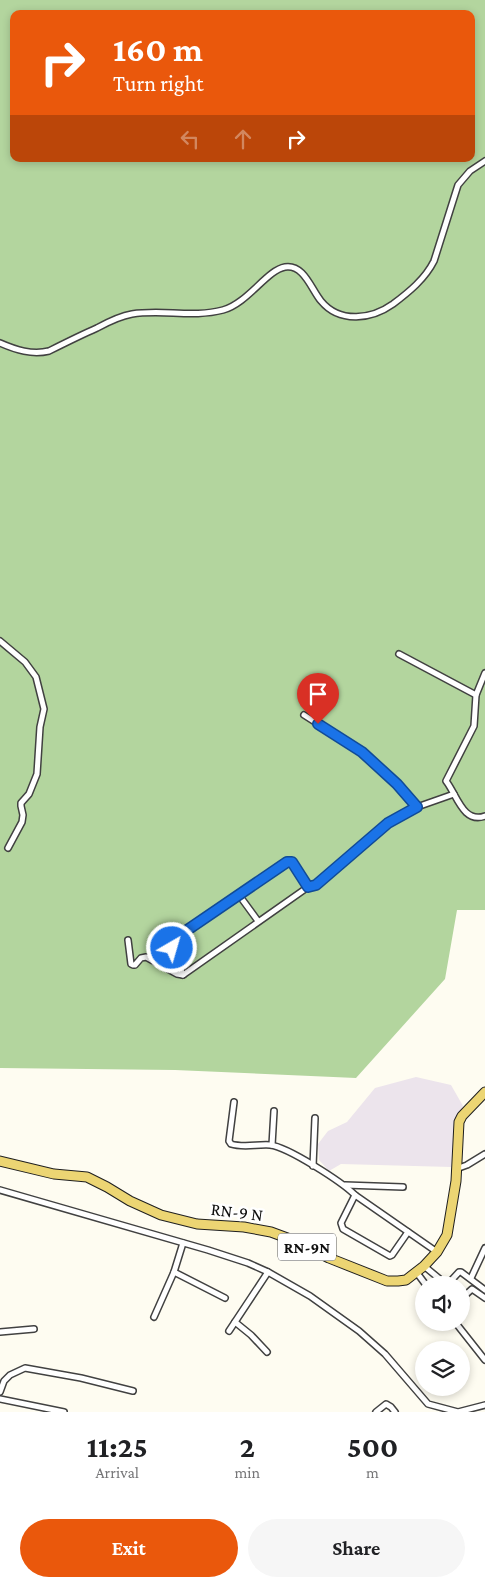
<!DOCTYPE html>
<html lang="en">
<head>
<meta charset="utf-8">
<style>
	body { margin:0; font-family:"Crimson Pro",serif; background:#f6f6f6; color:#202124; height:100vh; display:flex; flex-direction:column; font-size:19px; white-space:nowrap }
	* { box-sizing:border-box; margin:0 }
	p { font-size:16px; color:#757577 }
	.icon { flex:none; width:28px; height:28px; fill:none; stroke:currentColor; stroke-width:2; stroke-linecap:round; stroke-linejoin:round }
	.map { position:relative; height:1412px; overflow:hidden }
	.side { display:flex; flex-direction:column; background:#fff; flex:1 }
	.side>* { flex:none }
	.hud { position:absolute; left:10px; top:10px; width:465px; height:152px; border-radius:10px; box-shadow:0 2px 8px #0003; background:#ea580c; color:#fff; overflow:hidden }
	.buttons { position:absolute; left:415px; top:1276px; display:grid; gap:10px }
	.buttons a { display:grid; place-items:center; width:55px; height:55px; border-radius:50%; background:#fff; box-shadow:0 2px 8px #0003; font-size:25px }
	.pin { position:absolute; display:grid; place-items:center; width:42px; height:42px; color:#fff; margin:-51px -21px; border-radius:50% 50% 50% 0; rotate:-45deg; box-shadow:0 0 5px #0007 }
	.pin .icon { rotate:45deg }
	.me { position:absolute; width:55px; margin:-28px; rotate:38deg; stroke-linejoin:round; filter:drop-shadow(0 0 4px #0008) }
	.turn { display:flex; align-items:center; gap:18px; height:105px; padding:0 20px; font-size:22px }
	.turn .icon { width:65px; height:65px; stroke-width:2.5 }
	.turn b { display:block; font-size:35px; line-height:42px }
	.lanes { display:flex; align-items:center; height:48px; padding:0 20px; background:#0003; justify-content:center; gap:25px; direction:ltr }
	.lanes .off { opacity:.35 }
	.eta { display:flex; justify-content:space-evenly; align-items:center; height:85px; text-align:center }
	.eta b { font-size:30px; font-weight:700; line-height:35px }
	.cta { display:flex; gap:10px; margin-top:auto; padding:10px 20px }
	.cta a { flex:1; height:58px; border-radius:30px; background:#ea580c; color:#fff; font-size:20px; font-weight:700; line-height:58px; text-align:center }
	.cta a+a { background:#f6f6f6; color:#202124 }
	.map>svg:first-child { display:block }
	.industrial { fill:#ece4ec }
	.forest { fill:#b3d59e; fill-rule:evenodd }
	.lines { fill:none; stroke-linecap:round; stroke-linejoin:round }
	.minor-casing { stroke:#414141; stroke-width:8 }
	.primary-casing { stroke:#1f1f1f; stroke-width:11 }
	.minor { stroke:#fff; stroke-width:5 }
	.primary { stroke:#ecd573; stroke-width:9 }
	.route-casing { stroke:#114b97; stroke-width:12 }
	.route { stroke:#1a73e8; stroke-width:9 }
	.labels { text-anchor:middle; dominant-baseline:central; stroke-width:5; stroke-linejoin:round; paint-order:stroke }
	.shield { fill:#fff; stroke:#565656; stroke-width:1 }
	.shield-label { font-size:16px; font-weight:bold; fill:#0e0e0e }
	.street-label { font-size:18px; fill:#0e0e0e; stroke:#fff }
</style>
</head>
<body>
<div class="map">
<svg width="485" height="1412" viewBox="0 0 485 1412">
	<rect width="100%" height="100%" fill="#fefcf1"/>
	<path class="industrial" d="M416,1077L451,1085L463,1106L458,1119L451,1167L341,1164L329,1171L319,1160L318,1144L328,1131L347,1122L375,1088Z"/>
	<path class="forest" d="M0,0H485V910H457L445,979L356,1078L175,1070L0,1068ZM14,14H471V159H14Z"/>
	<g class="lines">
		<g class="minor-casing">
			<g id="minor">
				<path d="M0,343C16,350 32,355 49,351C65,343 81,335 97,328C108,322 120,316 132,314C162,309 193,318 223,310C248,303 267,270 285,267C304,264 311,289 321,301C340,324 372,319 393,304C409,292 425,279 434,261L458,185L470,171L485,161"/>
				<path d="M0,641L25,662L36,677L44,709L40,727L37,774L29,794L21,803V806L23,815L22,822L8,848"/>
				<path d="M399,654L476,695"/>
				<path d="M485,673L476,695L474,726L446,781C457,795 463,824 485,816"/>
				<path d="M304,715L362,752L397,784L417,807"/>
				<path d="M239,895L258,921"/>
				<path d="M128,940L131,964L133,965H135L141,958L146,957L177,974L183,975L308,887L316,885L388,823L417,807L454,794"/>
				<path d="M183,975L172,948L173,939L177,937L287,862H292L308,887"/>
				<path d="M234,1102L229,1141L231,1144C243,1148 258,1144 270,1145C288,1147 342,1182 355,1195L437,1252"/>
				<path d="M272,1145L274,1111"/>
				<path d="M313,1166L315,1118"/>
				<path d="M456,1169L467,1165L485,1154"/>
				<path d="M345,1185L403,1187"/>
				<path d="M0,1190L208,1250L248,1263L268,1272L310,1296L359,1331L385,1354L428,1404L458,1412L485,1405"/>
				<path d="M355,1195L341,1223L343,1229L390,1256L392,1255L408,1232"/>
				<path d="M424,1266L447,1285"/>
				<path d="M174,1272L225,1298"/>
				<path d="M417,1273L426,1285"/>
				<path d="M471,1278L485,1248"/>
				<path d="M447,1285L459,1272H461L485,1290"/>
				<path d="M461,1299L472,1289L485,1298"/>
				<path d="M154,1317L174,1272L183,1243"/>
				<path d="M235,1322L251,1335L267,1352"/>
				<path d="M455,1322L485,1360"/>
				<path d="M229,1331L268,1272"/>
				<path d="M0,1332L34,1329"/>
				<path d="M0,1392L4,1381L10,1375L25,1368L81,1378L133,1391"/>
				<path d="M0,1399L64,1412"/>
				<path d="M376,1412L386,1404L391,1407L395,1412"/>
			</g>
		</g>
		<g class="primary-casing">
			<path id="primary" d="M0,1161L54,1174L87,1177L107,1187L130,1201L161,1215L197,1224L244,1227L271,1232L298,1242L329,1258L387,1281H398L406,1280L424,1266L437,1252L447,1235L456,1181L459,1122L462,1116L485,1092"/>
		</g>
		<use href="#minor" class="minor"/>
		<use href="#primary" class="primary"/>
	</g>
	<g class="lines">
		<g class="route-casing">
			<path id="route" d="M172,948L174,940L177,937L287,862H292L308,887L316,885L388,823L417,807L397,784L362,752L318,724"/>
		</g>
		<use href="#route" class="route"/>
	</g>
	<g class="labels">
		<rect class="shield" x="278" y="1233.5" width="58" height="27" rx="4"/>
		<g class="shield-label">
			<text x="307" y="1247">RN-9N</text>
		</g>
		<g class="street-label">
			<text transform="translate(237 1212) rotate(7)">RN-9 N</text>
		</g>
	</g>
</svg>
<div class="buttons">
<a><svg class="icon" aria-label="sound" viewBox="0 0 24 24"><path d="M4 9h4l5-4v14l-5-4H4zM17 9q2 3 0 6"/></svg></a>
<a><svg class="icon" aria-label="layers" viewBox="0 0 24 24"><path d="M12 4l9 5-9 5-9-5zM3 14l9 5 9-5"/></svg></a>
</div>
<div class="pin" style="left:318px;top:724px;background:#d93025"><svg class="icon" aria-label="arrive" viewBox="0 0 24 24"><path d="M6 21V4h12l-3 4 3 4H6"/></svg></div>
<svg class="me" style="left:172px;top:948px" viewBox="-20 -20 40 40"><circle r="17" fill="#1a73e8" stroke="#fff" stroke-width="3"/><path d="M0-11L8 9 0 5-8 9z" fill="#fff"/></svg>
<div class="hud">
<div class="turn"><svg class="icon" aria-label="right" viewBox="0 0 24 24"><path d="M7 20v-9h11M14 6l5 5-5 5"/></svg><div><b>160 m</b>Turn right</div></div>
<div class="lanes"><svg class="icon off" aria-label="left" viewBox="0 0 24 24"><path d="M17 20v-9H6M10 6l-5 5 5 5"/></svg><svg class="icon off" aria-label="ahead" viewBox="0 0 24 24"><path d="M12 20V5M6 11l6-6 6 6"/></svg><svg class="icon" aria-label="right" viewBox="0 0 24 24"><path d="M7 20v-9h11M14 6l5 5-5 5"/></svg></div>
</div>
</div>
<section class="side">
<div class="eta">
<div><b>11:25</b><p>Arrival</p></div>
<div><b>2</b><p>min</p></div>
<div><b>500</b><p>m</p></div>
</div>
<div class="cta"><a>Exit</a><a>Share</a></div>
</section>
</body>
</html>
